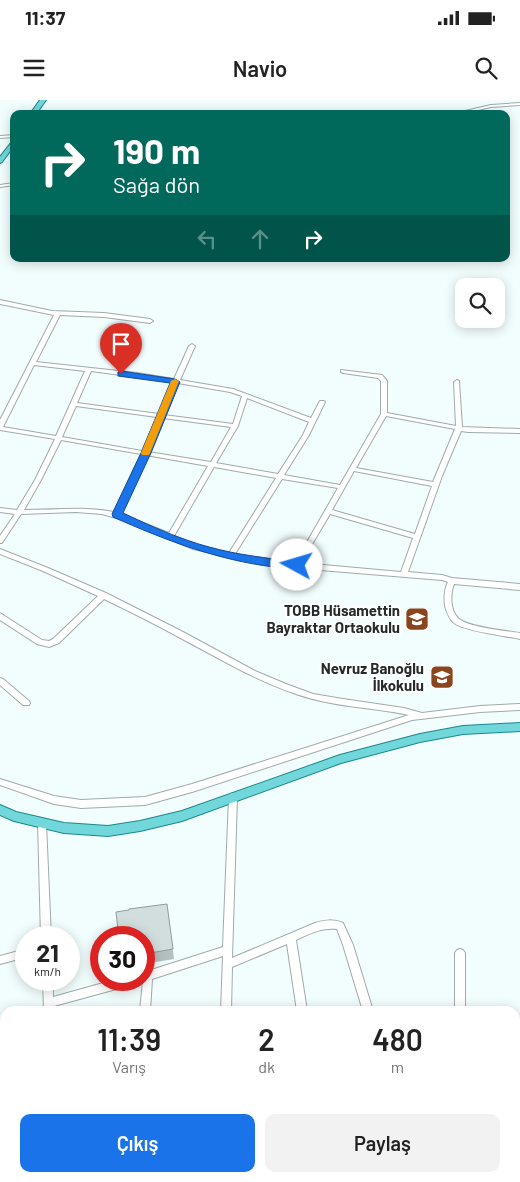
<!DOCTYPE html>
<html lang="tr">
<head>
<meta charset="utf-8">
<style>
	body { margin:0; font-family:Barlow,sans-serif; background:#f2f2f2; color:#222; height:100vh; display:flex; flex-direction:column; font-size:19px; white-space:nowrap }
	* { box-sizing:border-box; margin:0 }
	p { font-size:16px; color:#767676 }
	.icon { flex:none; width:28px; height:28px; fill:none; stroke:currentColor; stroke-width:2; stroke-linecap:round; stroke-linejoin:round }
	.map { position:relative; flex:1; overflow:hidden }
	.sheet { position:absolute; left:0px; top:906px; width:520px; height:176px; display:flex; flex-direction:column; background:#fff; border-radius:15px 15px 0 0; box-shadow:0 2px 12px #0003 }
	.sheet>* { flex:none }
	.banner { position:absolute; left:10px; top:10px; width:500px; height:152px; border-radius:10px; box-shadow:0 2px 12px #0003; background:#00695c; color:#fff; overflow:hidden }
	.fabs { position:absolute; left:455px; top:178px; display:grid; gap:10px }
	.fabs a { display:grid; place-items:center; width:50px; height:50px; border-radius:10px; background:#fff; box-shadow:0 2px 12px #0003; font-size:25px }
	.speed { position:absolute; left:15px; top:826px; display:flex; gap:10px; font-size:25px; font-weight:700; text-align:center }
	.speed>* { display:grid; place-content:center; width:65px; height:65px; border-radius:50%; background:#fff; box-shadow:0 2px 12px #0003; line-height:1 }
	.speed small { font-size:12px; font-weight:400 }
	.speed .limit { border:8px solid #d22; background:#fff; color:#111 }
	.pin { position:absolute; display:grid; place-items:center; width:42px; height:42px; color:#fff; margin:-51px -21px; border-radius:50% 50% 50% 0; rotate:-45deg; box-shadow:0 0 5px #0007 }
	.pin .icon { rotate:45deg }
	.me { position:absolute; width:55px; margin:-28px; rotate:276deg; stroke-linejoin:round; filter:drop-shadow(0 0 4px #0008) }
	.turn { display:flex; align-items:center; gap:18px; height:105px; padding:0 20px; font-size:22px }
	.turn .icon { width:65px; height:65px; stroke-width:2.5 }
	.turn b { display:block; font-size:35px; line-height:42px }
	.lanes { display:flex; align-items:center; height:48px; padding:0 20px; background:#0003; justify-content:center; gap:25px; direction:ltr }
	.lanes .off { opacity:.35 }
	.eta { display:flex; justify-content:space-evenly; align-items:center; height:85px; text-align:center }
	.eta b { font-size:30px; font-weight:600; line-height:35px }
	.action { display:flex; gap:10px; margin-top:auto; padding:10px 20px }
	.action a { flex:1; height:58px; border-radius:10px; background:#1a73e8; color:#fff; font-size:20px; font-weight:600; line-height:58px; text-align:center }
	.action a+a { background:#f2f2f2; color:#222 }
	.status { display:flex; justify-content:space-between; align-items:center; height:35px; padding:0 25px; background:#fff; direction:ltr }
	.status svg { height:14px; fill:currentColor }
	header { display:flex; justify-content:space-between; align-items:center; height:65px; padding:0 20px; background:#fff; font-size:22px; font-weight:600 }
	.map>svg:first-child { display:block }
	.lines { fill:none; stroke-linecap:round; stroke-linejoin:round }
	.minor-casing { stroke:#a0aaaa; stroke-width:2 }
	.major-casing { stroke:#1a898c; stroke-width:2 }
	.minor { fill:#fff; fill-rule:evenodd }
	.major { fill:#71d7da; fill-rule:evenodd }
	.wall { fill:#b5bfbf }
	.building { fill:#d2dede; stroke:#939b9b }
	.route { fill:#1a73e8; stroke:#114b97 }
	.slow { fill:#f59e0b }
	.labels { text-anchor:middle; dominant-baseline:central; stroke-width:4; stroke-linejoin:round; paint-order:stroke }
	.poi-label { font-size:15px; font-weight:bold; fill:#262a2a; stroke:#fff; text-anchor:end }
</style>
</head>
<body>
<div class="status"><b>11:37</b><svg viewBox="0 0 49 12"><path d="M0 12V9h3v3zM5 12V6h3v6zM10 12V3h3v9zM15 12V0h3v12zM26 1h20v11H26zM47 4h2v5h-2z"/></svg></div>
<header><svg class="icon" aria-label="menu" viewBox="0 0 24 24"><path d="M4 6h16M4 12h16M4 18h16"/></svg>Navio<svg class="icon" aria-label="search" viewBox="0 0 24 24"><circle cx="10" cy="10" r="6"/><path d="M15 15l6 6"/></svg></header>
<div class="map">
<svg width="520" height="1082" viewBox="0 0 520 1082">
	<rect width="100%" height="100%" fill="#f2fdfe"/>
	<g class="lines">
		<g class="minor-casing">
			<g id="minor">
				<path d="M520,3V5L491,7L461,14H452L491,5Z"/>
				<path d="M14,35V37L0,38V36Z"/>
				<path d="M14,83V85L0,87V85Z"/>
				<path d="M0,200L52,211L104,213L150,219L153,221L150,223L104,217L60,215L36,262L137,273L174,279L189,246L192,244L195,246L180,280L233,289L311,318L320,301H324L325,302L309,335L284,375L340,385L381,314V281L378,278L343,273L341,272V270L382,275L387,281V313L456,326L454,282L457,280L459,281L462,327L520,329V333L468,332L461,331L442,376L408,472L442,475L452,478L520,484V490L454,484C450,494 450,510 458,518C466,527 507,531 520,533V539C506,536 464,531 454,523C449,519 447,512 445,506C444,498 444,490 448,482L442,480L296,468L238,459L193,449L126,421L102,414L76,412L21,414L2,443H0V436L15,414L0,412V408L17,410L35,380L55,339L0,330V320L54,215L0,204ZM34,265L85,271L56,336L3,327ZM91,271L173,282L159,314L77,303ZM178,283L230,292L242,296L233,324L164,315ZM247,298L309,322L303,335L278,374L216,363L238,326ZM76,306L157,317L142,351L62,337ZM386,316L455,329L433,382L356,368ZM163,318L231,327L211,362L148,352ZM61,340L141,354L114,412C84,406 55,410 24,410L41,380ZM146,355L208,366L169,433L120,414ZM214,367L276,378L229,453L198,445L174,436ZM354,371L432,386L415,434L332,410ZM282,379L338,388L295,463L235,454ZM330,414L413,438L401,472L301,463Z"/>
				<path d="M0,449L48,468L106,493L183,532L255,571L286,584L313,594L343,599L404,608L422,613L480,606L520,604V610L480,612L412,620L192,692L145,705L81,708L54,704L0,685V679L54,696L81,700L145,697L192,684L409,615C371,607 333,607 296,594C257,581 222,560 186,541C159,526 131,512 104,499L59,543L49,547L37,544L0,520V513L42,540L49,541L53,539L98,496L43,471L0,454Z"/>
				<path d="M0,578L3,579L29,601L30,603L29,605H23L0,585Z"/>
				<path d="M233,693L236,694L237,697L232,858L315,823C325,820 333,819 343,823L353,845L373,911H363L343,845L337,829C322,827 309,834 296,840L307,911H297L287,844L232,867L231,911H221L223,856L152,879L150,911H140L143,881L141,880H144L145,872L223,847L229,697L230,694Z"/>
				<path d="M42,719L45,720L46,723L51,838H41L38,723L39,720Z"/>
				<path d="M26,849V857L0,864V856Z"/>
				<path d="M460,849L463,850L465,853V911H455V853L457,850Z"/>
				<path d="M43,880H53V897L114,880H136L134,883L131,885L54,906V911H44Z"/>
				<path d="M5,919V929L0,930V920Z"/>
				<path d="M520,961C520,968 520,977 515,980C515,973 513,964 520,961Z"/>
				<path d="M93,1078H103L102,1082H92Z"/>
				<path d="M141,1078H151L150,1082H140Z"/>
				<path d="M231,1078H241L240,1082H230Z"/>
				<path d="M458,1078H469L468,1082H457Z"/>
			</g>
		</g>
		<g class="major-casing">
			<g id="major">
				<path d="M40,0H46L36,14H30Z"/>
				<path d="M14,39V46L2,62L0,63V57Z"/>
				<path d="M520,623V631L463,634L420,642L341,663L182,721L140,731L108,736L64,733L14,721L0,715V705L16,712L64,723L108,726L140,721L182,711L340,655L420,634L463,626Z"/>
				<path d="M0,994L5,996V1010L0,1008Z"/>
				<path d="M515,1063L520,1065V1079L515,1077Z"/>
			</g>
		</g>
		<use href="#minor" class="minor"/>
		<use href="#major" class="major"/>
	</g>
	<path class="wall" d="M167,804L174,859L144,864V838L129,810Z"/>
	<path class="building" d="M167,804L173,849L144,854V838H119L116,812L129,810V809Z"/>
	<path class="route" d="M121,271L175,279L180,282L151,353L123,413C151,426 179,439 209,447C238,455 267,458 297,462L302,465L301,468C293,470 282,467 274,467C217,460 165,440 113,417L112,414L141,353L170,283L118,276V272Z"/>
	<path class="slow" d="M175,279L179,281L150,353L149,355H142L141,353L171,281Z"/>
	<defs>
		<g id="school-square" transform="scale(1.25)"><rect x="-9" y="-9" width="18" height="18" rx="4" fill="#8a451c" stroke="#fff"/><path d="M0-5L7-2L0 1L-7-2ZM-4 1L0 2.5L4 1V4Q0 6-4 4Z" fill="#fff"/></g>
	</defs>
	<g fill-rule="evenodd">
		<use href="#school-square" x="417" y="519"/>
		<use href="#school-square" x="442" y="577"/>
	</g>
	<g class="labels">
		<g class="poi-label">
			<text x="400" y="510">TOBB Hüsamettin<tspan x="400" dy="17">Bayraktar Ortaokulu</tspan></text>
			<text x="424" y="568">Nevruz Banoğlu<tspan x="424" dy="17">İlkokulu</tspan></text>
		</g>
	</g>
</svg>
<div class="fabs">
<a><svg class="icon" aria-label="search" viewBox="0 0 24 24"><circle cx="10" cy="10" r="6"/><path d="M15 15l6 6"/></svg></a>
</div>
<div class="speed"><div>21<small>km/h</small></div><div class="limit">30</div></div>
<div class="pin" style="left:121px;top:274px;background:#d93025"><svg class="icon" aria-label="arrive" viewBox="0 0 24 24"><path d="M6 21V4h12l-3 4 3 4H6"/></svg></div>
<svg class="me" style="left:297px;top:465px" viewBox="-20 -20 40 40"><circle r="19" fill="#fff"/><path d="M0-13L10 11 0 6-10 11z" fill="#1a73e8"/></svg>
<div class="banner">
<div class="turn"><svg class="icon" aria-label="right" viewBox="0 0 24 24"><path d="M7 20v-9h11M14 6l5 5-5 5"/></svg><div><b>190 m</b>Sağa dön</div></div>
<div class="lanes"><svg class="icon off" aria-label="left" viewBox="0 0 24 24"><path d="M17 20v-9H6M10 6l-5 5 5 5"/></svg><svg class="icon off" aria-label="ahead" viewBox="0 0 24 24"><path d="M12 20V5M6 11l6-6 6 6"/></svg><svg class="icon" aria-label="right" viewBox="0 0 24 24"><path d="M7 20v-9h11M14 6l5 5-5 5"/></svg></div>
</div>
<section class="sheet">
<div class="eta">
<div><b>11:39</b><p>Varış</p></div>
<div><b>2</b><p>dk</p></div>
<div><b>480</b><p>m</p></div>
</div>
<div class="action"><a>Çıkış</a><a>Paylaş</a></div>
</section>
</div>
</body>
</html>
